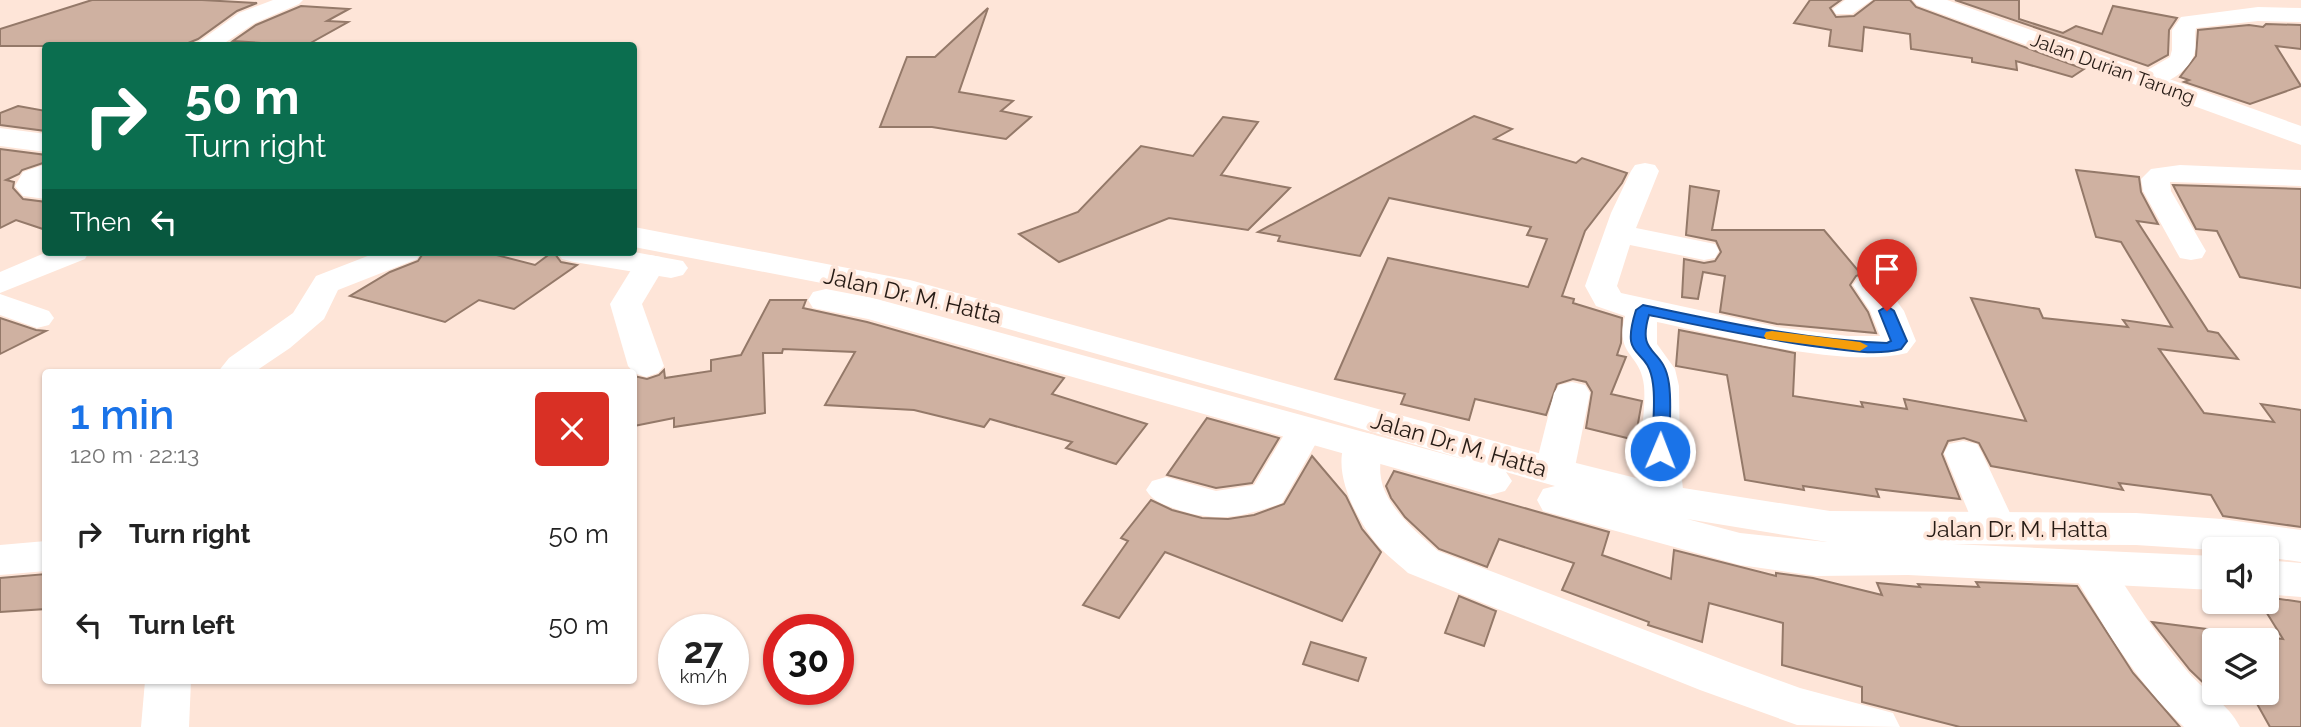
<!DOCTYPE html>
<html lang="en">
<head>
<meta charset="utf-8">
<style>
	body { margin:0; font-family:Raleway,sans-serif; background:#f2f2f2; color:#222; height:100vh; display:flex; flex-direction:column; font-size:26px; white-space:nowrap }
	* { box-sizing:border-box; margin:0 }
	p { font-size:23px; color:#767676 }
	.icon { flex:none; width:38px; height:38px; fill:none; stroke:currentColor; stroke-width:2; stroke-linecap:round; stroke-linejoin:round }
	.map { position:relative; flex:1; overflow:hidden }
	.details { position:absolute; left:42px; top:369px; width:595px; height:315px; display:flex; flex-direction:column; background:#fff; border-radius:7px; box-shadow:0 2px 5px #0004 }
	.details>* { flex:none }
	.hud { position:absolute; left:42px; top:42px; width:595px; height:214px; border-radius:7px; box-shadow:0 2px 5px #0004; background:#0b6e4f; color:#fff; overflow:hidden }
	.buttons { position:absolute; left:2202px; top:537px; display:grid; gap:14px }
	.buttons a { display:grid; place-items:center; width:77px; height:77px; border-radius:7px; background:#fff; box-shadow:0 2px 5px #0004; font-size:35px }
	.speed { position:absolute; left:658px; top:614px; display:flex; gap:14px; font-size:35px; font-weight:700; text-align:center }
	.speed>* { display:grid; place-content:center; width:91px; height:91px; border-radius:50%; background:#fff; box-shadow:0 2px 5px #0004; line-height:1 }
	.speed small { font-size:18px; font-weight:400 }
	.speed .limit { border:10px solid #d22; background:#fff; color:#111 }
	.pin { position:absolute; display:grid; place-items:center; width:60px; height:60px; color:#fff; margin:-72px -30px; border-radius:50% 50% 50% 0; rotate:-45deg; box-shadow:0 0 7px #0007 }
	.pin .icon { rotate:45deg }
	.me { position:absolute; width:77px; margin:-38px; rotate:1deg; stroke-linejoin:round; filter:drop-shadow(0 0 5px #0008) }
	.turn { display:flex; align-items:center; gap:24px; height:147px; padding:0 28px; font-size:32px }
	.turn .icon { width:91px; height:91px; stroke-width:2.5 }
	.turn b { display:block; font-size:49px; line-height:60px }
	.then { display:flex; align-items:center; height:66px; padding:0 28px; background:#0003; gap:14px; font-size:26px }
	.round { display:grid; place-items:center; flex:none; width:74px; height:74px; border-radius:7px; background:#f2f2f2 }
	.summary { display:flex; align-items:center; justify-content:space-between; height:119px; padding:0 28px }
	h1 { font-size:42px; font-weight:600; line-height:52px; color:#1a73e8 }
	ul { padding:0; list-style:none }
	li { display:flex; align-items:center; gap:21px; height:91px; padding:0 28px }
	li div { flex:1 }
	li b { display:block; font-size:26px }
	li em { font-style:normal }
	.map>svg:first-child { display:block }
	.building { fill:#cfb1a1; stroke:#947969; stroke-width:2 }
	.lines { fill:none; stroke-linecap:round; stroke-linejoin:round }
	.street { fill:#fff; fill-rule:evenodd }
	.secondary { fill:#fff; fill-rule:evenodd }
	.route { fill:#1a73e8; stroke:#114b97; stroke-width:2 }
	.slow { fill:#f59e0b }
	.labels { text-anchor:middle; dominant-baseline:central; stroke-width:7; stroke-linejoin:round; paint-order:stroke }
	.far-street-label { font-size:19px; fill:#261b15; stroke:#fee5d8 }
	.street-label { font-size:23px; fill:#261b15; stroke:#fee5d8 }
</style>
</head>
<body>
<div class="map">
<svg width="2301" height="727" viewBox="0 0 2301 727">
	<rect width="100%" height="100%" fill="#fee5d8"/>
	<g class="building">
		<path d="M92,0H202L257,3L237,11L198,39L181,46H0V29Z"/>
		<path d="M1810,0H1841L1830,8L1836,17L1854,16L1875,0H1910L1916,7L2084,69L2072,77L2016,61L2017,70L1972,62V58L1911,49L1910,34L1864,27L1862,51L1829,46L1831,30L1794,23Z"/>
		<path d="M1955,0H2019V19L2063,33L2076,26L2102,34L2113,6L2177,18L2169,30L2168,55L2148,66Z"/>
		<path d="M301,6L349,9L327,21L348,22L305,46L233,41L256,25Z"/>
		<path d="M988,8L959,92L1013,101L1001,111L1031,117L1006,139L932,127H880L907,57H935Z"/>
		<path d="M2266,24L2301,25V49L2276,46L2301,86L2250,104L2184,82L2189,80L2180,77L2196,56L2198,30L2249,25L2263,27Z"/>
		<path d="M18,106L46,111V131L0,125V113Z"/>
		<path d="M1474,116L1512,129L1494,139L1576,163L1582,158L1627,173L1622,183L1585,231L1562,296L1574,299L1573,303L1622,318L1621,343L1617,355L1626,357L1611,394L1642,401L1635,440L1586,428L1592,392L1586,382L1573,379L1557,384L1546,415L1475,399L1469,420L1401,404L1405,394L1335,379L1388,258L1528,287L1547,239L1527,235L1531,227L1389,198L1360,256L1278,241L1280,236L1258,232Z"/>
		<path d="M1223,117L1258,122L1221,175L1290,188L1248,230L1169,218L1059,262L1019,234L1078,212L1141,146L1193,156Z"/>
		<path d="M0,149L46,155V162L22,170L19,174L6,180L14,182L13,188L23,199L46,202V230L16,220L0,228Z"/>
		<path d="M2076,170L2139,177L2141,192L2158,224L2137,221L2208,331L2218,333L2238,359L2159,349L2204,413L2274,422L2261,404L2301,410V527L2223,516L2211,495L2119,483L2123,490L1991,466L1979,443L1964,438L1948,441L1942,454L1960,499L1876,489L1879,497L1803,486L1804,490L1745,480L1727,375L1676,366L1679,330L1795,353L1793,396L1863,407L1861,402L1907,409L1904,399L2026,421L1971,298L2039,309L2043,318L2128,327L2123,320L2172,327L2121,242L2096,237Z"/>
		<path d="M2173,185L2301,189V288L2240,277L2217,231L2196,229Z"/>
		<path d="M1690,186L1719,191L1712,230H1824L1861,274L1856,276L1850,285L1868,312L1876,333L1777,324L1720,312L1725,276L1703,272L1698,299L1682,297L1684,259L1704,263L1715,261L1721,252L1716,241L1686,235Z"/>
		<path d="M424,252H485L535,265L551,253L555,254L561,262L577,265L514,309L479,300L445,322L350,296L390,272L418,261Z"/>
		<path d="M770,300H806L803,308L867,322L1064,378L1052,394L1147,424L1116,464L1066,448L1072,442L990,419L984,427L914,410L825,405L855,352L783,349L782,353H763L765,413L674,427V418L634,426V376L647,379L659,375L664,370L665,378L711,371V360L741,355Z"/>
		<path d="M0,318L36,330L46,331L0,354Z"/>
		<path d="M1207,418L1279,438L1252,483L1216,488L1167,475Z"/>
		<path d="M1312,456L1346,496L1362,529L1381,552L1342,621L1165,552L1119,618L1083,605L1128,541L1121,538L1151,500L1172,510L1202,518L1228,519L1254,515L1284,504Z"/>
		<path d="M1394,471L1609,532L1602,555L1671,579L1674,550L1776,576V573L1813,578L1882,595L1877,583L1920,587L1918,584L1979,587L1976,582L2077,586L2133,673L2180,727H1960L1862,702V687L1782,665L1783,623L1709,603L1702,642L1648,625L1649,622L1562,590L1574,563L1499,539L1487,567L1439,549L1405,517L1391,498L1386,486Z"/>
		<path d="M46,574V609L0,612V578Z"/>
		<path d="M1459,596L1496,611L1484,646L1445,633Z"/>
		<path d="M2266,597L2301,602V727H2270L2251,693H2266V637L2283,639L2260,602H2266Z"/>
		<path d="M2152,622L2214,630V693L2190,670Z"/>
		<path d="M1311,642L1366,658L1358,681L1303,664Z"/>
	</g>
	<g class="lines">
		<g class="street">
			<path d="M273,0H303L299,4L255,23L220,46H193L239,13Z"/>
			<path d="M1845,0H1872L1852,14H1836L1833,9Z"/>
			<path d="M2258,7L2301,8V22L2258,21L2196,28C2194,36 2197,46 2194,55C2187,74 2159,90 2139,85L2136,80L2139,75L2170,57L2172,50V30L2181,17Z"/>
			<path d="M1645,163L1655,165L1659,171L1636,228L1715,244L1719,251L1715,258L1704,260L1630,245L1617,286L1621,293L1777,327L1848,336H1880L1870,311L1853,285L1858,278L1869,275L1880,278L1904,311L1916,341L1907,353C1843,369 1723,336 1657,322V344L1675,369L1679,386L1680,459L1684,500L1678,510L1664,514L1650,510C1630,478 1647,422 1644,386C1641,353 1614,356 1625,316L1596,306L1585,286L1611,213L1631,171L1635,165Z"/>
			<path d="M46,164V199L23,196L15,186L23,172Z"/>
			<path d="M2180,165L2301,170V186L2170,182L2171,191L2206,251L2202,258L2191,260L2180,258L2176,251L2143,191L2141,179L2151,169Z"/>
			<path d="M47,252H89L85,259L0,293V272Z"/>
			<path d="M378,252H421L417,259L338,290L324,319L290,348L253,373H217L229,358L293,313L316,276Z"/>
			<path d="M650,255L661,257L666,264L642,304L664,366L658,373L646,377L634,373L628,366L610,304L639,257Z"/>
			<path d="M0,294L49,311L54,318L49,325L37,328L0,315Z"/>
			<path d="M1572,382L1585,385L1590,393L1574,472L1568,481L1554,485L1540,481L1534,472L1554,393L1559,385Z"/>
			<path d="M1304,419L1317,423L1323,431L1282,503C1240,518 1216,523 1173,508C1161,503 1153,501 1146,490L1152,481L1166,477L1216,491L1254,485L1291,423Z"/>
			<path d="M1362,432L1375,435C1385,449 1378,463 1381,478C1385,506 1418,534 1438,551L1734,664L1800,688L1893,713L1900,727L1797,725L1700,690L1408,573C1396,562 1381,551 1372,538C1353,512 1329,465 1349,435Z"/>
			<path d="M1963,441L1977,444L1982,453L2017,528L2011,538L1996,542L1981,538L1975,528L1944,453L1949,444Z"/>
			<path d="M46,541V571L0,575V545Z"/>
			<path d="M2090,551L2105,555C2131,595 2156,636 2188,672C2205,692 2228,703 2240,727H2184C2135,681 2102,624 2069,566L2075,555Z"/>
			<path d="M145,681H191L189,727H141Z"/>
		</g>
		<g class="secondary">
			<path d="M1913,0H1947L2301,126V145L1917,5Z"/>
			<path d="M0,128L46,134V152L0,146Z"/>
			<path d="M634,227L910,280L1560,459L1664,485L1830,511L2136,513L2222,519L2301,530V562L2266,557V550H2214L2136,545L1952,544L2214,556V590L1908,575L1816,576L1740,565L1543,511L1537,500L1543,489L1555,486L1506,472L1512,481L1505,491L1490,495L868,319L813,308L808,300L813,292L826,289L873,298L1470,461L1301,411L894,297L634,247ZM1687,519L1827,542L1740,533Z"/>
			<path d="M557,252H634L683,261L688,268L683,275L671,278L574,262L562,259Z"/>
			<path d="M2266,560L2301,563V597L2266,594Z"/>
		</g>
	</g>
	<path class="route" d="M1643,305C1724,322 1804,340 1887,343L1891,341L1879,311L1887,306L1894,311L1907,341L1901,349C1875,356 1846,350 1820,347C1762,339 1706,327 1649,315C1636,358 1664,345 1669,384C1672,405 1669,429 1669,451L1660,457L1652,451C1652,429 1656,405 1653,384C1648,343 1619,364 1636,310Z"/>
	<path class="slow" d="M1772,331L1860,342L1868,346L1860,351L1766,339L1764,336L1766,332Z"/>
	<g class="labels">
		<g class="far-street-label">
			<text transform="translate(2113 68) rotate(20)">Jalan Durian Tarung</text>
		</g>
		<g class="street-label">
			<text transform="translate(913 295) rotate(13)">Jalan Dr. M. Hatta</text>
			<text transform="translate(1459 444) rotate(16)">Jalan Dr. M. Hatta</text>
			<text x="2017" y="528">Jalan Dr. M. Hatta</text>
		</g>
	</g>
</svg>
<div class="buttons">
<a><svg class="icon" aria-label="sound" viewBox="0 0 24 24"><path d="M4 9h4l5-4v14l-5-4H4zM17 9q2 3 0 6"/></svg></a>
<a><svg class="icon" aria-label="layers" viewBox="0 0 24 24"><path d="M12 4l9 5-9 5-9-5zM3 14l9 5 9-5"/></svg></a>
</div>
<div class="speed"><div>27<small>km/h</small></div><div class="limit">30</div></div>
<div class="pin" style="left:1887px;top:311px;background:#d93025"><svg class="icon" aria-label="arrive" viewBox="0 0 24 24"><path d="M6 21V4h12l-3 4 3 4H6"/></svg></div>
<svg class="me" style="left:1660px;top:451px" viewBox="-20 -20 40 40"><circle r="17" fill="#1a73e8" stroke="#fff" stroke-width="3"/><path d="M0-11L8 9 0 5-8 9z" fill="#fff"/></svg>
<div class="hud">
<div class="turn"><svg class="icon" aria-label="right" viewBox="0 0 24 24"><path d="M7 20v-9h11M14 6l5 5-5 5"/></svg><div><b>50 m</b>Turn right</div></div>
<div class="then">Then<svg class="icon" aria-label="left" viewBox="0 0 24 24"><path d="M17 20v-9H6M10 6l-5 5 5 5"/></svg></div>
</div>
<section class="details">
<div class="summary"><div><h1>1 min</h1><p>120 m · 22:13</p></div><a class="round" style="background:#d93025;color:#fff"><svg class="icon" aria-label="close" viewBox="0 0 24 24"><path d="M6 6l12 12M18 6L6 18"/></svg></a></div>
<ul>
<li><svg class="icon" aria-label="right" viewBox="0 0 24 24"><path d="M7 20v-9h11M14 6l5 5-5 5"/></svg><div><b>Turn right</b></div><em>50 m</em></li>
<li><svg class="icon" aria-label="left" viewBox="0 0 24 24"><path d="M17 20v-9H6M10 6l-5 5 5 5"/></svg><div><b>Turn left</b></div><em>50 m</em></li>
</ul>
</section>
</div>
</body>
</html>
